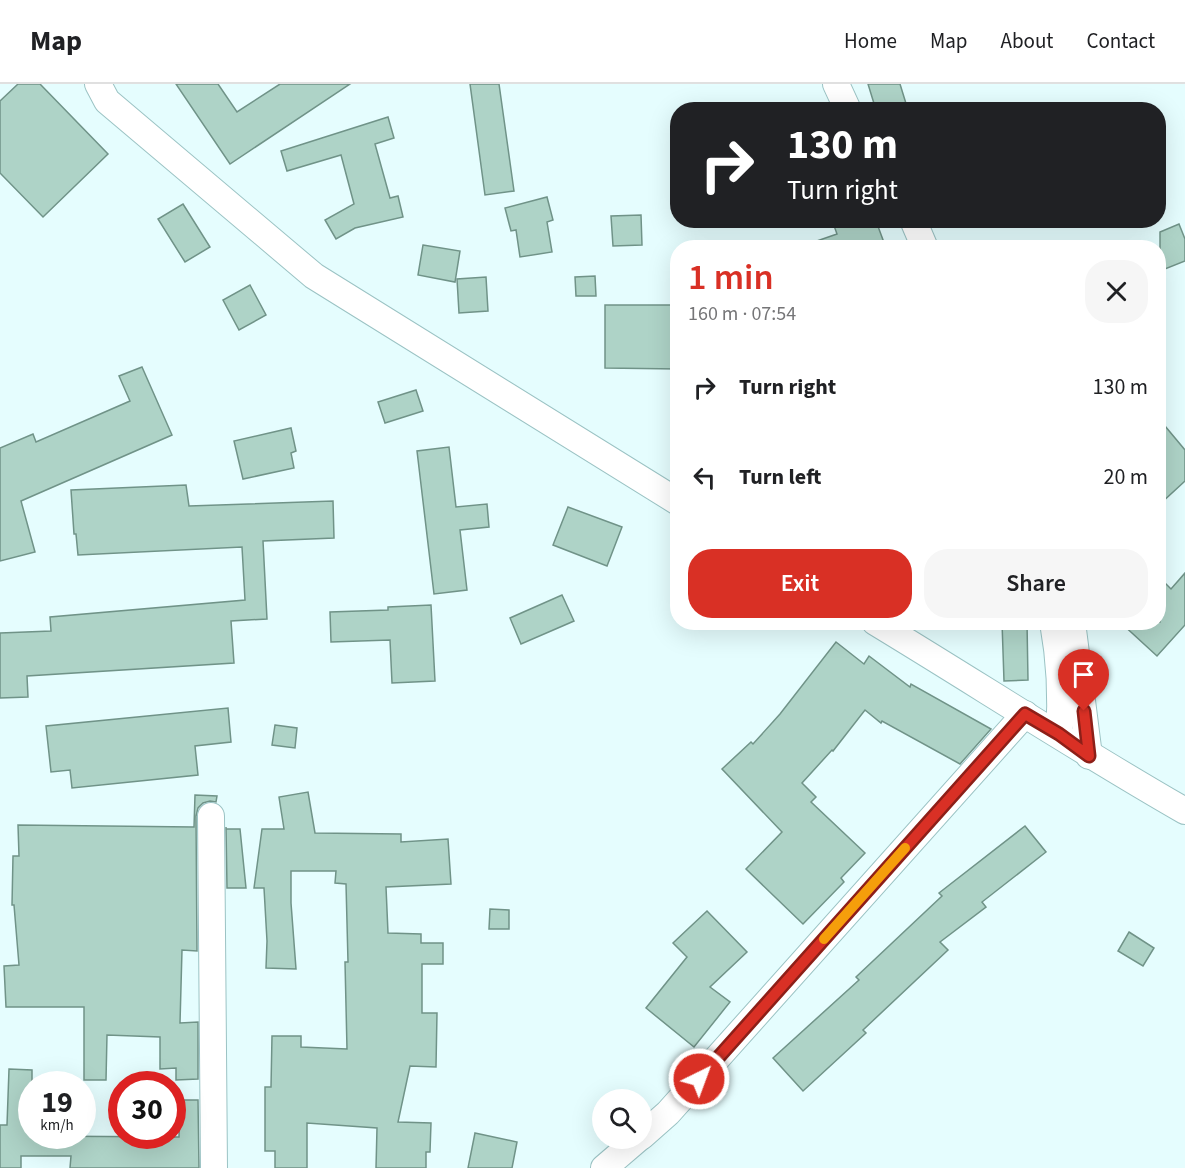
<!DOCTYPE html>
<html lang="en">
<head>
<meta charset="utf-8">
<style>
	body { margin:0; font-family:"Source Sans 3",sans-serif; background:#f6f6f6; color:#202124; height:100vh; display:flex; flex-direction:column; font-size:22px; white-space:nowrap }
	* { box-sizing:border-box; margin:0 }
	p { font-size:20px; color:#757577 }
	.icon { flex:none; width:33px; height:33px; fill:none; stroke:currentColor; stroke-width:2; stroke-linecap:round; stroke-linejoin:round }
	.map { position:relative; flex:1; overflow:hidden }
	.side { position:absolute; left:670px; top:156px; width:496px; height:390px; display:flex; flex-direction:column; background:#fff; border-radius:24px; box-shadow:0 6px 24px #0002 }
	.side>* { flex:none }
	.guide { position:absolute; left:670px; top:18px; width:496px; height:126px; border-radius:24px; box-shadow:0 6px 24px #0002; background:#202124; color:#fff; overflow:hidden }
	.tools { position:absolute; left:592px; top:1005px; display:grid; gap:12px }
	.tools a { display:grid; place-items:center; width:60px; height:60px; border-radius:50%; background:#fff; box-shadow:0 6px 24px #0002; font-size:30px }
	.speed { position:absolute; left:18px; top:987px; display:flex; gap:12px; font-size:30px; font-weight:700; text-align:center }
	.speed>* { display:grid; place-content:center; width:78px; height:78px; border-radius:50%; background:#fff; box-shadow:0 6px 24px #0002; line-height:1 }
	.speed small { font-size:15px; font-weight:400 }
	.speed .limit { border:9px solid #d22; background:#fff; color:#111 }
	.pin { position:absolute; display:grid; place-items:center; width:51px; height:51px; color:#fff; margin:-62px -26px; border-radius:50% 50% 50% 0; rotate:-45deg; box-shadow:0 0 6px #0007 }
	.pin .icon { rotate:45deg }
	.me { position:absolute; width:66px; margin:-33px; rotate:42deg; stroke-linejoin:round; filter:drop-shadow(0 0 4px #0008) }
	.turn { display:flex; align-items:center; gap:21px; height:126px; padding:0 18px; font-size:27px }
	.turn .icon { width:78px; height:78px; stroke-width:2.5 }
	.turn b { display:block; font-size:42px; line-height:51px }
	.round { display:grid; place-items:center; flex:none; width:63px; height:63px; border-radius:24px; background:#f6f6f6 }
	.summary { display:flex; align-items:center; justify-content:space-between; height:102px; padding:0 18px }
	h1 { font-size:36px; font-weight:600; line-height:45px; color:#d93025 }
	.button { display:flex; gap:12px; margin-top:auto; padding:12px 18px }
	.button a { flex:1; height:69px; border-radius:24px; background:#d93025; color:#fff; font-size:24px; font-weight:600; line-height:69px; text-align:center }
	.button a+a { background:#f6f6f6; color:#202124 }
	ul { padding:0; list-style:none }
	li { display:flex; align-items:center; gap:18px; height:90px; padding:0 18px }
	li div { flex:1 }
	li b { display:block; font-size:22px }
	li em { font-style:normal }
	header { display:flex; align-items:center; gap:36px; box-sizing:border-box; height:84px; padding:0 30px; background:#fff; border-bottom:2px solid #e0e0e0 }
	header strong { font-size:28px }
	nav { display:flex; gap:33px; margin-inline-start:auto; font-size:21px }
	.map>svg:first-child { display:block }
	.building { fill:#aed3c7; stroke:#709388; stroke-width:1.5 }
	.lines { fill:none; stroke-linecap:round; stroke-linejoin:round }
	.street-casing { stroke:#9bc3c4; stroke-width:28 }
	.street { stroke:#fff; stroke-width:26 }
	.route-casing { stroke:#8d1f18; stroke-width:15 }
	.route { stroke:#d93025; stroke-width:10 }
	.slow { stroke:#f59e0b; stroke-width:10 }
</style>
</head>
<body>
<header>
<strong>Map</strong>
<nav><a>Home</a><a>Map</a><a>About</a><a>Contact</a></nav>
</header>
<div class="map">
<svg width="1185" height="1084" viewBox="0 0 1185 1084">
	<rect width="100%" height="100%" fill="#e5fdfe"/>
	<g class="building">
		<path d="M18,0H40L108,70L43,133L0,89V17Z"/>
		<path d="M176,0H218L237,28L280,0H350L230,80Z"/>
		<path d="M470,0H499L514,107L485,111Z"/>
		<path d="M868,0H900L908,26H876Z"/>
		<path d="M388,33L394,54L375,60L390,114L398,112L403,133L355,144L336,155L325,136L354,120L341,71L287,87L281,67Z"/>
		<path d="M547,113L553,136L547,138L552,168L520,173L516,146L511,147L505,124Z"/>
		<path d="M183,120L210,163L185,178L158,135Z"/>
		<path d="M641,131L642,161L613,162L611,132Z"/>
		<path d="M832,136H856L858,143L876,137L886,164H808V160L837,150Z"/>
		<path d="M1179,140L1185,155V177L1160,187V148Z"/>
		<path d="M423,161L460,167L455,198L418,191Z"/>
		<path d="M595,192L596,212H576L575,193Z"/>
		<path d="M486,193L488,227L459,229L457,195Z"/>
		<path d="M250,201L266,231L239,246L223,216Z"/>
		<path d="M605,221H678V285L605,284Z"/>
		<path d="M142,283L172,351L21,417L35,468L0,477V364L33,350L36,358L130,317L119,292Z"/>
		<path d="M416,306L423,327L385,339L378,318Z"/>
		<path d="M1160,336L1185,366V397L1160,420Z"/>
		<path d="M291,344L296,367L291,369L294,384L243,395L234,357Z"/>
		<path d="M449,363L456,423L487,420L489,443L460,446L467,506L434,510L417,367Z"/>
		<path d="M186,401L189,422L333,417L334,454L263,457L267,535L231,537L234,579L27,592L28,613L0,614V549L51,547L50,533L245,516L242,463L78,471L76,450H74L71,406Z"/>
		<path d="M568,423L622,443L607,482L553,461Z"/>
		<path d="M1185,489V541L1157,572L1120,538H1160V494L1171,505Z"/>
		<path d="M562,511L574,537L521,560L510,534Z"/>
		<path d="M431,521L435,597L392,599L390,556L331,558L330,528L388,526V523Z"/>
		<path d="M1002,538H1027L1028,596L1004,597Z"/>
		<path d="M836,558L864,580L869,572L910,603L911,600L991,645L960,680L882,637L881,639L865,626L833,667L832,666L802,699L816,713L811,718L865,769L841,794L844,798L803,840L746,785L782,748L722,685L751,658L753,660L780,630Z"/>
		<path d="M228,624L231,658L195,662L198,691L72,704L70,686L51,688L46,642Z"/>
		<path d="M275,641L297,644L295,664L272,661Z"/>
		<path d="M308,708L315,749L401,750V758L448,755L451,800L386,803L388,849L421,850V859H443V880H422V929H437L436,983L410,982L398,1038L431,1039L430,1068H426V1084H376L377,1044L307,1039V1084H275V1067H265V1003H271L272,952H301V963L347,965L345,878H348L346,800L335,799L336,787H291V819L296,885L266,884L267,857L264,804H254L262,745H284L279,713Z"/>
		<path d="M195,711L217,712L216,718L210,717L203,719L198,724L196,732L197,867L182,866L180,939L198,938V995L176,996V984L160,985V953L107,951L106,996H84V923H6L4,882L19,881L14,821H12L13,772H19L18,741L194,743Z"/>
		<path d="M1025,742L1046,768L982,818L986,823L940,858L948,866L863,946L866,949L803,1007L773,974L859,896L856,893L942,812L939,809Z"/>
		<path d="M226,743V745H240L246,804H227Z"/>
		<path d="M490,825L509,826V845H489Z"/>
		<path d="M707,827L747,868L710,903L730,918L694,963L646,924L687,873L673,859Z"/>
		<path d="M1129,848L1154,864L1143,882L1118,867Z"/>
		<path d="M9,985L32,986V1052L179,1053L180,1016H198L199,1084H70L71,1072H21V1084H0V1041H7Z"/>
		<path d="M475,1049L517,1058L512,1084H468Z"/>
	</g>
	<g class="lines">
		<g class="street-casing">
			<g id="street">
				<path d="M98,0L107,17L314,192L678,418"/>
				<path d="M836,0L848,26"/>
				<path d="M913,136L925,164"/>
				<path d="M875,538C979,601 1080,667 1185,727"/>
				<path d="M1053,538C1060,577 1062,611 1059,650"/>
				<path d="M1072,538L1089,672"/>
				<path d="M211,732L214,1084"/>
				<path d="M642,1052L668,1029L1025,630"/>
				<path d="M604,1084L639,1054"/>
			</g>
		</g>
		<use href="#street" class="street"/>
	</g>
	<g class="lines">
		<g class="route-casing">
			<path id="route" d="M699,995L1025,630L1059,650L1089,672L1084,627"/>
		</g>
		<use href="#route" class="route"/>
		<path class="slow" d="M824,855L905,764"/>
	</g>
</svg>
<div class="tools">
<a><svg class="icon" aria-label="search" viewBox="0 0 24 24"><circle cx="10" cy="10" r="6"/><path d="M15 15l6 6"/></svg></a>
</div>
<div class="speed"><div>19<small>km/h</small></div><div class="limit">30</div></div>
<div class="pin" style="left:1084px;top:627px;background:#d93025"><svg class="icon" aria-label="arrive" viewBox="0 0 24 24"><path d="M6 21V4h12l-3 4 3 4H6"/></svg></div>
<svg class="me" style="left:699px;top:995px" viewBox="-20 -20 40 40"><circle r="17" fill="#d93025" stroke="#fff" stroke-width="3"/><path d="M0-11L8 9 0 5-8 9z" fill="#fff"/></svg>
<div class="guide">
<div class="turn"><svg class="icon" aria-label="right" viewBox="0 0 24 24"><path d="M7 20v-9h11M14 6l5 5-5 5"/></svg><div><b>130 m</b>Turn right</div></div>
</div>
<section class="side">
<div class="summary"><div><h1>1 min</h1><p>160 m · 07:54</p></div><a class="round"><svg class="icon" aria-label="close" viewBox="0 0 24 24"><path d="M6 6l12 12M18 6L6 18"/></svg></a></div>
<ul>
<li><svg class="icon" aria-label="right" viewBox="0 0 24 24"><path d="M7 20v-9h11M14 6l5 5-5 5"/></svg><div><b>Turn right</b></div><em>130 m</em></li>
<li><svg class="icon" aria-label="left" viewBox="0 0 24 24"><path d="M17 20v-9H6M10 6l-5 5 5 5"/></svg><div><b>Turn left</b></div><em>20 m</em></li>
</ul>
<div class="button"><a>Exit</a><a>Share</a></div>
</section>
</div>
</body>
</html>
